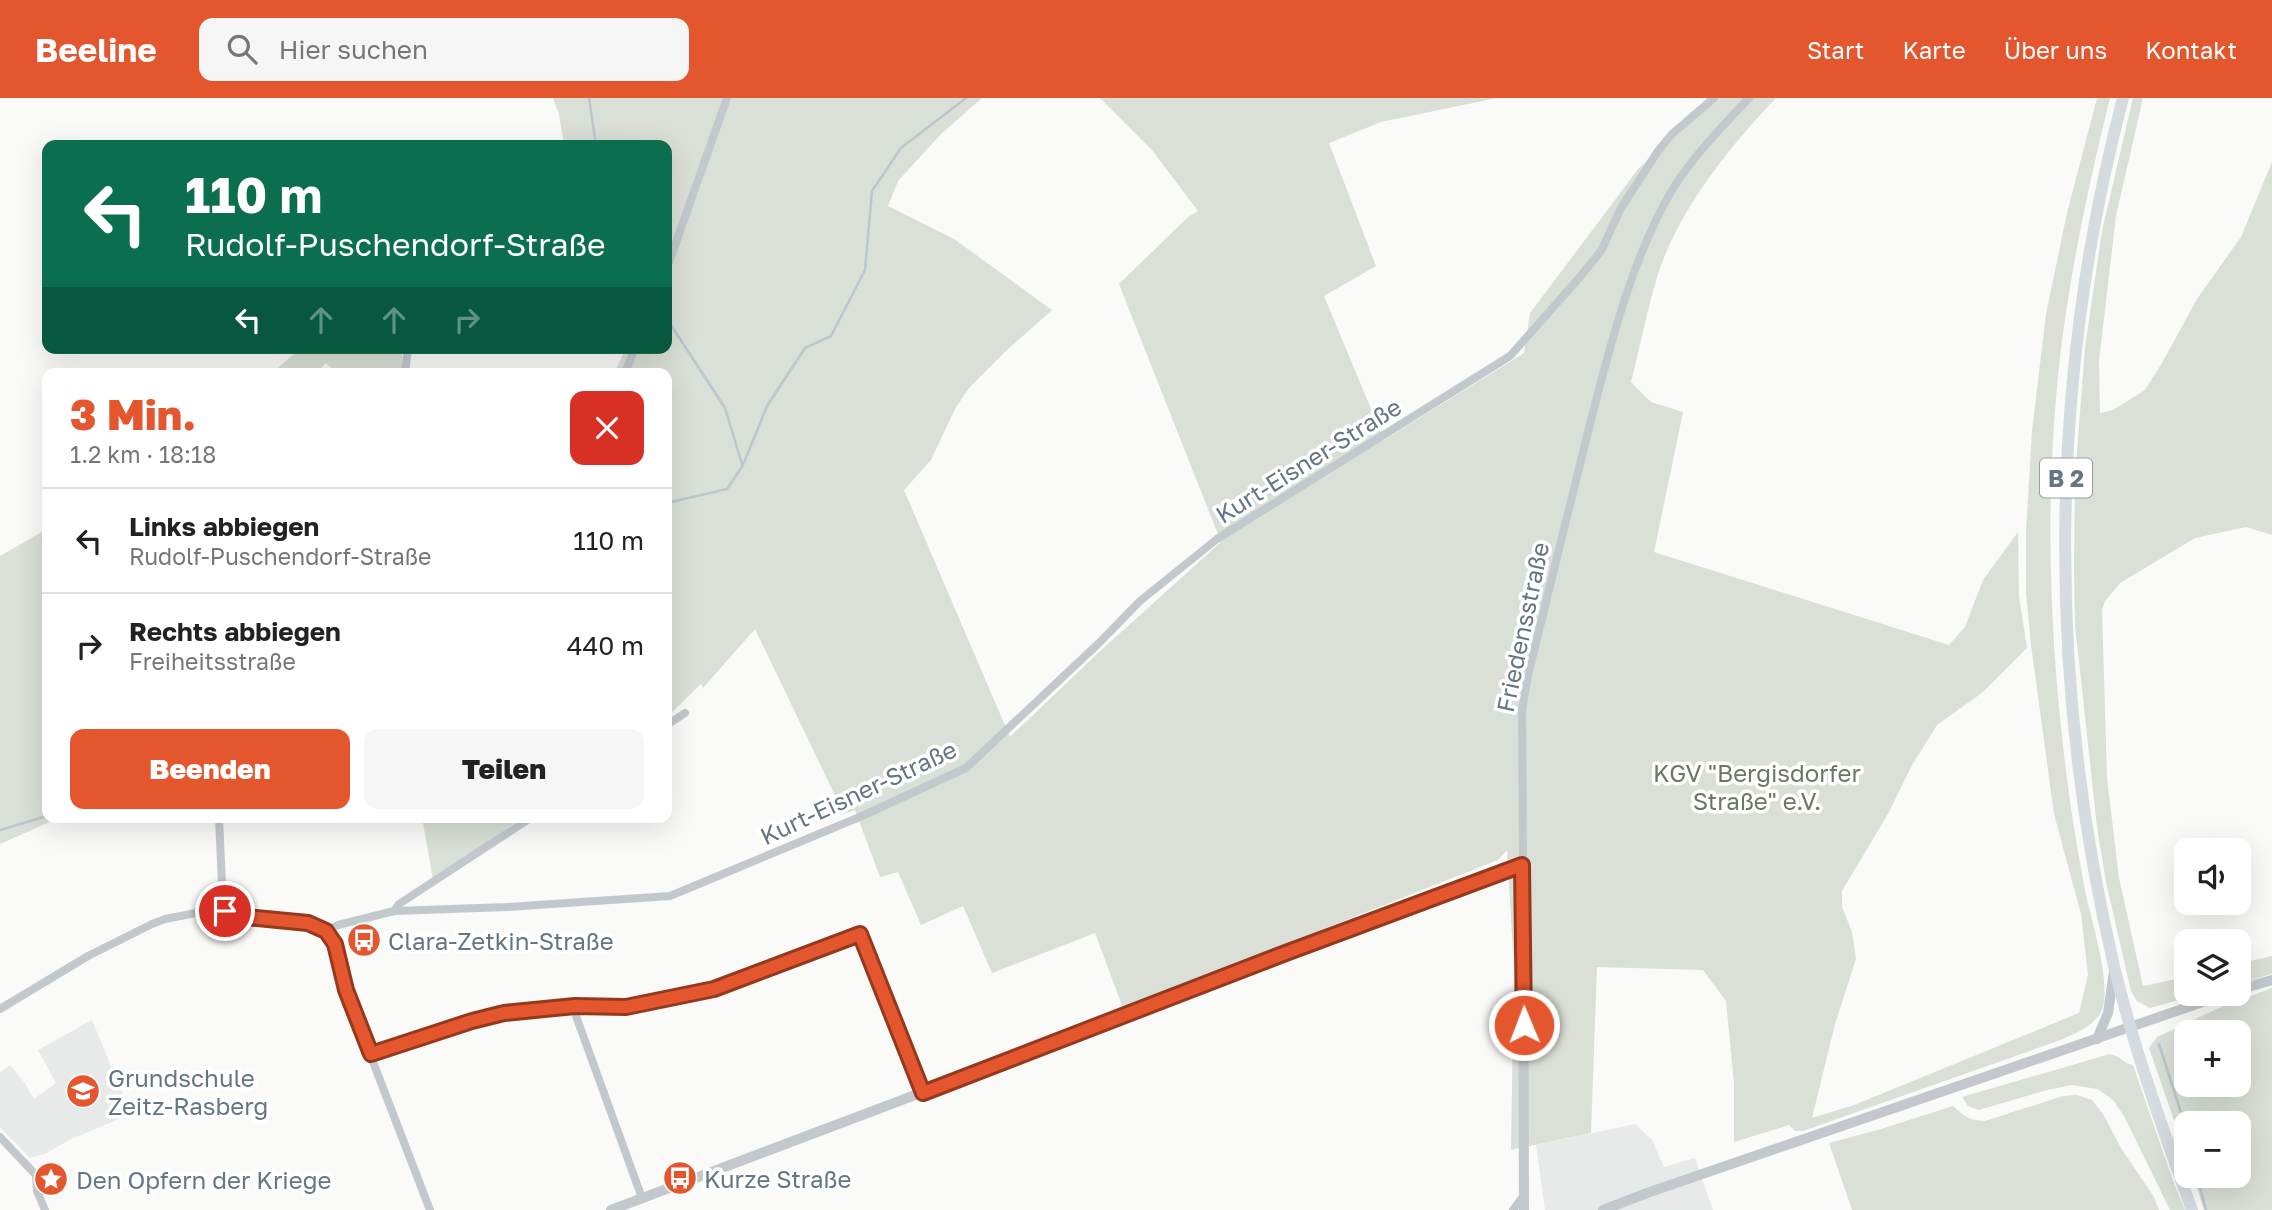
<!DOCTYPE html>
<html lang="de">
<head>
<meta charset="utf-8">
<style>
	body { margin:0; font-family:"Golos Text",sans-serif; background:#f6f6f6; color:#222; height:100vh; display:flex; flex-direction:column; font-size:26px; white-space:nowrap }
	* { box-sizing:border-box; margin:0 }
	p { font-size:23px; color:#767676 }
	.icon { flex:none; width:38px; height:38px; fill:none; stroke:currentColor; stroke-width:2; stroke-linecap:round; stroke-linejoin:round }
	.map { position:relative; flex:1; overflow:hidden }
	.sheet { position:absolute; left:42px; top:270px; width:630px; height:455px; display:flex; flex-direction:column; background:#fff; border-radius:14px; box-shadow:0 7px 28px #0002 }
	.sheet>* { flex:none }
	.banner { position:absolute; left:42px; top:42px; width:630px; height:214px; border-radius:14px; box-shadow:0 7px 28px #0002; background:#0b6e4f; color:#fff; overflow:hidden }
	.controls { position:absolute; left:2174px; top:740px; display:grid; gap:14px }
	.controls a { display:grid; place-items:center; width:77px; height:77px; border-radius:14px; background:#fff; box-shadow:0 7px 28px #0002; font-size:35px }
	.pin { position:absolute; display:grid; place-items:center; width:60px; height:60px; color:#fff; margin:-30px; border:4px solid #fff; border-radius:50%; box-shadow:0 2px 7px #0007 }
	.me { position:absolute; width:77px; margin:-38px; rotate:359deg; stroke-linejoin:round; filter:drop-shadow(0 0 5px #0008) }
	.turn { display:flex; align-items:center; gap:24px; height:147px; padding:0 28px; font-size:32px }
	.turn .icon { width:91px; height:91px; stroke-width:2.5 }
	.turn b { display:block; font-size:49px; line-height:60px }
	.lanes { display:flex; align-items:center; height:66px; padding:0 28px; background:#0003; justify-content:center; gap:35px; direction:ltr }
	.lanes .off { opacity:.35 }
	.round { display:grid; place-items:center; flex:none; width:74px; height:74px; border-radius:14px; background:#f6f6f6 }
	.headline { display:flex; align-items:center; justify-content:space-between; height:119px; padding:0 28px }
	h1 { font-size:42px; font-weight:800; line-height:52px; color:#e4572e }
	.primary-button { display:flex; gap:14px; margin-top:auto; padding:14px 28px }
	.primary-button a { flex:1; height:80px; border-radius:14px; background:#e4572e; color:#fff; font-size:28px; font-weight:800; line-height:80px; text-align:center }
	.primary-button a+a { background:#f6f6f6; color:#222 }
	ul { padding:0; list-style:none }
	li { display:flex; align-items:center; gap:21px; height:105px; padding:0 28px; border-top:2px solid #e0e0e0 }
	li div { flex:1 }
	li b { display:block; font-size:26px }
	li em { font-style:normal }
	header { display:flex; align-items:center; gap:42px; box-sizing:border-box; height:98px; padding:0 35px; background:#e4572e; color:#fff }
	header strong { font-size:33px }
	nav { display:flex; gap:38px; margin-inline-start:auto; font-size:24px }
	.search { width:490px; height:63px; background:#f6f6f6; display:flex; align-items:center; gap:18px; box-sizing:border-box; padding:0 24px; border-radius:14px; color:#767676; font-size:26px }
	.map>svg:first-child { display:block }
	.built { fill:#e8e9e9 }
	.green { fill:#dadfd7; fill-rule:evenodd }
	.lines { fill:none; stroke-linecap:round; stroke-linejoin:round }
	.stream { stroke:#bbc7cb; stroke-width:2.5 }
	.minor { stroke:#c3c8cc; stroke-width:8 }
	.tertiary { stroke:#c3c8cc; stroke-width:10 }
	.primary { stroke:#d6dbdf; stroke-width:12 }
	.route-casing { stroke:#94391e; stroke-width:18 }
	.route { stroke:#e4572e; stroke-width:12 }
	.labels { text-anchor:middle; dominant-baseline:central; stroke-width:7; stroke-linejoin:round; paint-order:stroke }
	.shield { fill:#fff; stroke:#939fa8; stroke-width:2 }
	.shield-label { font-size:23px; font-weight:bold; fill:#657683 }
	.street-label { font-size:24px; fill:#657683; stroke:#fff }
	.park-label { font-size:24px; fill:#687a64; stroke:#fff }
	.poi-label { font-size:24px; fill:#657683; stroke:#fff; text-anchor:start }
</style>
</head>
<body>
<header>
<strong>Beeline</strong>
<div class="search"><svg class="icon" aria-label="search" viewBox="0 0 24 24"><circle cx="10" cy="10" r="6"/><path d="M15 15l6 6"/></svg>Hier suchen</div>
<nav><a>Start</a><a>Karte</a><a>Über uns</a><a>Kontakt</a></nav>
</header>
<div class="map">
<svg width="2272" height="1112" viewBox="0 0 2272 1112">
	<rect width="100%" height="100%" fill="#fafaf8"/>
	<g class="built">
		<path d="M92,922L131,1016L69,1042L45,1056L30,1060L0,1029V975L10,967L24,984L34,1001L56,985L38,952Z"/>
		<path d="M1635,1026L1652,1042L1664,1069L1695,1060L1713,1112H1545L1536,1047Z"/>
	</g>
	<g class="green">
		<path d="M553,0H982L941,36L898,83L888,108L954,141L1052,212L1007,252L969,290L955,311L931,362L904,392L1010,639L1098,555L1221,444L1119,186L1187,120L1198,113L1152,52L1100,0H1497L1381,24L1329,45L1376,168L1324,198L1384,342L1524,255L1530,215L1603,118L1638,71L1710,7L1719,0H1776C1729,49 1677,114 1657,179C1647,213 1640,249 1631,284L1651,304L1683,314L1654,454L1949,547L1965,529L1983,482L2018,434L2019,498L2027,550L1983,594L1937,627L1912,667L1889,714L1842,793V809L1852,834L1856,861L1835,926L1812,1020L1854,1007L2079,915L2088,877L2081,816L2054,716L2031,547L2026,496V434L2032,333L2046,216L2067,115L2097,0H2110C2091,76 2075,151 2064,228C2043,380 2048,537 2068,688C2072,721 2078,754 2084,787C2089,817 2115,891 2100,916C2091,930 2070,938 2055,944L1803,1033H1795L1789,1027L1734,1044V986L1726,903L1703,872L1597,869L1591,1035L1511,1052L1514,872L1507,752L1498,762L1123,910L1095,835L992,875L963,808L921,827L898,774L880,779L855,712L844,716L755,531L703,590L701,586L667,619V275H614L626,250H667V47H564L559,16Z"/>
		<path d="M2133,0H2143L2116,118L2099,263L2100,315L2113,312L2145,292L2162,265L2197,201L2241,139L2272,64V437L2246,429L2195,440L2120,485L2105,503L2102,512L2107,680L2119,780L2143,888L2186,879V896H2201L2150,910L2137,903L2131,893L2106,784L2097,729L2075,527L2074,471L2075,379L2085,250L2102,133Z"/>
		<path d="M301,250H402L403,275H337L326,265L316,275H272Z"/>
		<path d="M47,431V719H61L0,746V458Z"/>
		<path d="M422,719H523L433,782Z"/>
		<path d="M2272,858V876L2238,886V866Z"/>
		<path d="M2272,890V1112H2204L2193,1078H2238V1026H2186V1057L2149,950L2157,939L2219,910ZM2186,934H2238V987H2186Z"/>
		<path d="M2110,956C2121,958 2124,966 2133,967L2173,1083L2185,1112H2170L2124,1018L2113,1002L2098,991L2071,987L2047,992L1979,1012L1968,1008L1962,999Z"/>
		<path d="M2077,997L2092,1002L2103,1016L2121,1050L2154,1099L2159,1112H1852L1829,1045L1881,1031L1953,1008C1964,1018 1970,1023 1985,1023L2063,998Z"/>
	</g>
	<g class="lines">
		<g class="stream">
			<path d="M589,0L596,47"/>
			<path d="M667,221L725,310L742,366"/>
			<path d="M667,405L727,391L743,367L767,308L805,250L831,238L865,172L872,93L901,50L966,0"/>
			<path d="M0,732L47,718"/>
			<path d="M2159,946L2186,1030"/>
			<path d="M2197,1078L2206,1112"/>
		</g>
		<g class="minor">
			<path d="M667,170L727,0"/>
			<path d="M405,275L408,250"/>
			<path d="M625,275L635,250"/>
			<path d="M667,627L685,615"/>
			<path d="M219,719L223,809L225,813"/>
			<path d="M1523,767L1522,612L1528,577C1548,496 1568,415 1588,334C1608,256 1631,159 1674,89C1694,57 1723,28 1749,0"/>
			<path d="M394,813L399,806L532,719"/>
			<path d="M326,833L338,827L394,813L507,809L670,798L862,718L966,670L1100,544L1140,503L1217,441L1510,258L1579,180L1601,153L1621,110L1658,53L1672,36L1714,0"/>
			<path d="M575,908L576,918L642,1100"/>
			<path d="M0,911L88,858L152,826L165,821L196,815L225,813L235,818C256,820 303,820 320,829C327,833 331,839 335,846L348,899L430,1112"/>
			<path d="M371,956L472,923L504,915L575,908L626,909L714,891L860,836L923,995"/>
			<path d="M0,1039L36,1077L37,1093L45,1112"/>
			<path d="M1513,1112L1524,1097"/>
		</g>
		<g class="tertiary">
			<path d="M2238,892L2272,882"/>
			<path d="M2097,941L2108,915L2114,873"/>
			<path d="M611,1112L1523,767L1524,1112"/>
			<path d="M1603,1112L1647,1095L2226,896"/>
		</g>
		<path class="primary" d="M2123,0C2048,284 2047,583 2114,868C2134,951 2163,1032 2192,1112"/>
	</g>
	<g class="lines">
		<g class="route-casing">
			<path id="route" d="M225,813L235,818L308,825L326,833L335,846L346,892L371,956L472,923L504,915L575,908L626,909L714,891L860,836L923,995L1283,856L1522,767L1524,927"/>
		</g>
		<use href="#route" class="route"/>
	</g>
	<defs>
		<g id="bus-disc" transform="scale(1.75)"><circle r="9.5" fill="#e4572e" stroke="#fff"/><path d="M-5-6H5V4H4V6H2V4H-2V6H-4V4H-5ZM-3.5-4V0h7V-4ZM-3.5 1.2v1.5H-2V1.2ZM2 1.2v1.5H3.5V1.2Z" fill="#fff"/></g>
		<g id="school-disc" transform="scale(1.75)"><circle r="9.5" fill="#e4572e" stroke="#fff"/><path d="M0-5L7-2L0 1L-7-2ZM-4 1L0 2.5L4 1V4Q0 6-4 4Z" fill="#fff"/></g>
		<g id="sight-disc" transform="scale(1.75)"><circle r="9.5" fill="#e4572e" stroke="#fff"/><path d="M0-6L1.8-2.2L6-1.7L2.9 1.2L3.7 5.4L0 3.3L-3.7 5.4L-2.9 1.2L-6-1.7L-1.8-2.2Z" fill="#fff"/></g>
	</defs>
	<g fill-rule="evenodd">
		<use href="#bus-disc" x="364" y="842"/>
		<use href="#school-disc" x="83" y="993"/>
		<use href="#bus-disc" x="680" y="1080"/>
		<use href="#sight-disc" x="51" y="1081"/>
	</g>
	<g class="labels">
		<rect class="shield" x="2040" y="360.5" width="52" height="39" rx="5"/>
		<g class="shield-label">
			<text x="2066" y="380">B 2</text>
		</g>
		<g class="street-label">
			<text transform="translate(1308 362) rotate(-32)">Kurt-Eisner-Straße</text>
			<text transform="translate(1522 529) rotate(-78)">Friedensstraße</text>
			<text transform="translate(858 694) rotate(-25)">Kurt-Eisner-Straße</text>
		</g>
		<g class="park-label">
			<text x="1757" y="674">KGV "Bergisdorfer<tspan x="1757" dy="28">Straße" e.V.</tspan></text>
		</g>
		<g class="poi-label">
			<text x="388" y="842">Clara-Zetkin-Straße</text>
			<text x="108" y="979">Grundschule<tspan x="108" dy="28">Zeitz-Rasberg</tspan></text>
			<text x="704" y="1080">Kurze Straße</text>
			<text x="76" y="1081">Den Opfern der Kriege</text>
		</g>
	</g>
</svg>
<div class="controls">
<a><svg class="icon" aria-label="sound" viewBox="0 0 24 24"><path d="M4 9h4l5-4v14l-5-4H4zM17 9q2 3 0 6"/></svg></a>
<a><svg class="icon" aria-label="layers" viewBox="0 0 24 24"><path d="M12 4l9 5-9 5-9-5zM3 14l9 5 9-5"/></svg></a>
<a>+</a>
<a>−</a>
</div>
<div class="pin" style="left:225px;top:813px;background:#d93025"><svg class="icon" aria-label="arrive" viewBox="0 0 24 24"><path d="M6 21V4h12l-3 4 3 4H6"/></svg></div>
<svg class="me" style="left:1524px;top:927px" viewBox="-20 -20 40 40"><circle r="17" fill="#e4572e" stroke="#fff" stroke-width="3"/><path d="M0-11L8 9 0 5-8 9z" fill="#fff"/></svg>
<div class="banner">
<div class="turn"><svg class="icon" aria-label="left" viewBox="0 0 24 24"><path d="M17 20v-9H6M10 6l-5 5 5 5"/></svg><div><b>110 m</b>Rudolf-Puschendorf-Straße</div></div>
<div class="lanes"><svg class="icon" aria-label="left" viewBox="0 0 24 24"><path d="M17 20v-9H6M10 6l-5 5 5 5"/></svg><svg class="icon off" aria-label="ahead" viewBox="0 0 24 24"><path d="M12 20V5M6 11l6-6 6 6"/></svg><svg class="icon off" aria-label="ahead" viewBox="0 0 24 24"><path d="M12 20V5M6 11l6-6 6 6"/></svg><svg class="icon off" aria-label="right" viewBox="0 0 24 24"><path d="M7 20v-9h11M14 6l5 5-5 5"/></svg></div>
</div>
<section class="sheet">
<div class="headline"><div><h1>3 Min.</h1><p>1.2 km · 18:18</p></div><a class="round" style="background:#d93025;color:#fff"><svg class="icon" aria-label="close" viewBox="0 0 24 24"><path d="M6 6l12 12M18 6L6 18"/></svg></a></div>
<ul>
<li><svg class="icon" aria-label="left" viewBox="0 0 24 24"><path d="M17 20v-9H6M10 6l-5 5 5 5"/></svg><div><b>Links abbiegen</b><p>Rudolf-Puschendorf-Straße</p></div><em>110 m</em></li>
<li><svg class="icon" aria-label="right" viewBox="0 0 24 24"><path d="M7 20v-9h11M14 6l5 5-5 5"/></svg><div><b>Rechts abbiegen</b><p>Freiheitsstraße</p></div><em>440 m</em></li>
</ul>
<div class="primary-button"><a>Beenden</a><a>Teilen</a></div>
</section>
</div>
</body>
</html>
